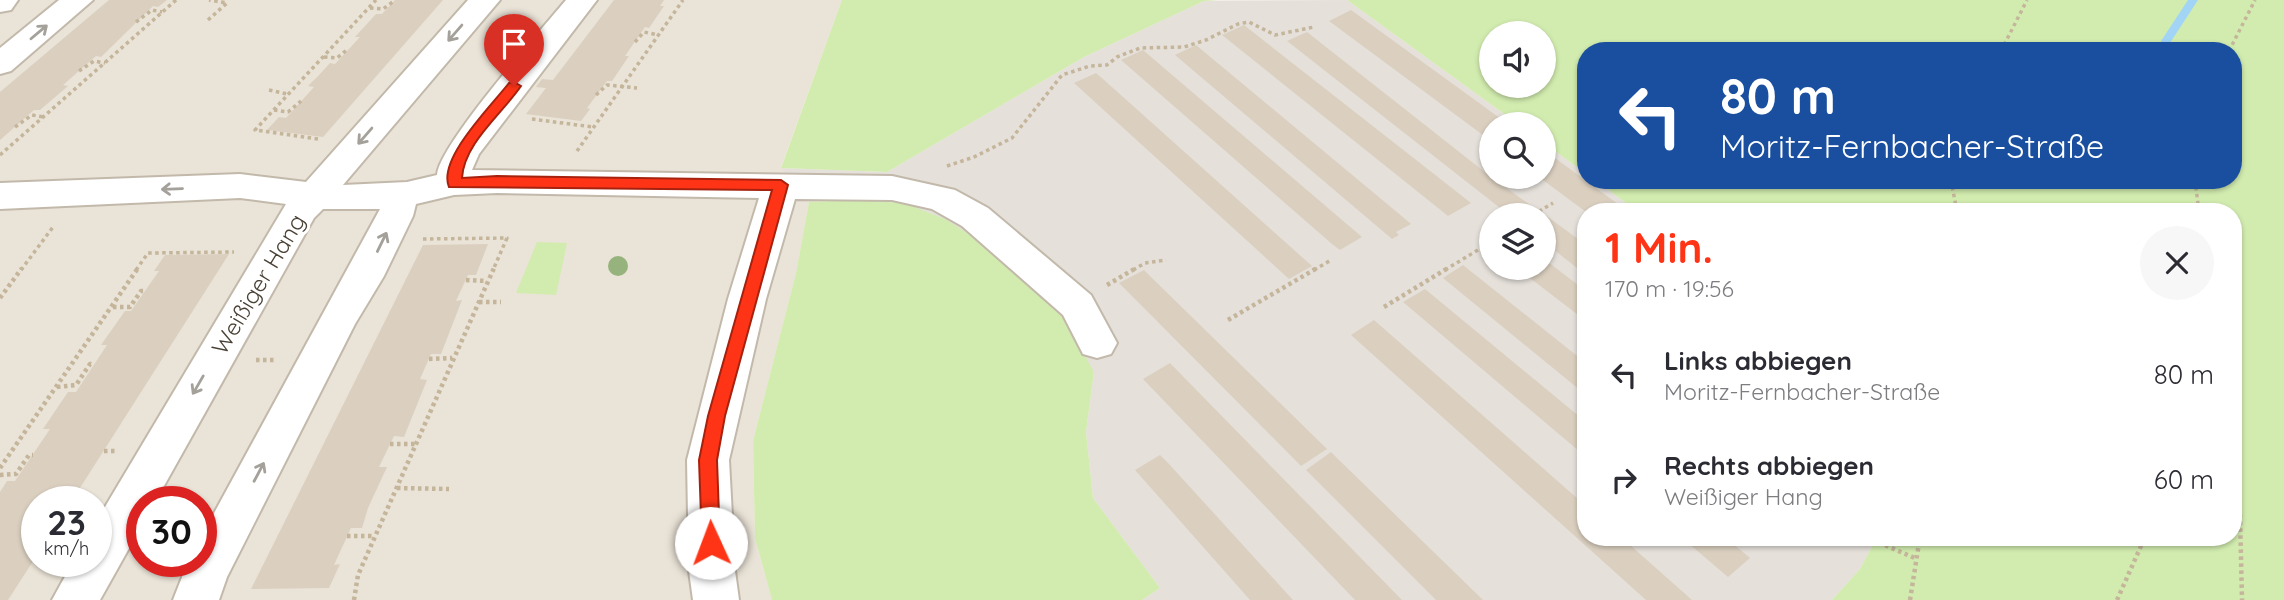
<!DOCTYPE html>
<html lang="de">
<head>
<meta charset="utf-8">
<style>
	body { margin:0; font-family:Quicksand,sans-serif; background:#f7f7f7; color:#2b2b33; height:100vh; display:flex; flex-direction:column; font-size:26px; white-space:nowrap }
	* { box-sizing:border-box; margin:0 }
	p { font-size:23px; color:#7c7c81 }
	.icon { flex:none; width:38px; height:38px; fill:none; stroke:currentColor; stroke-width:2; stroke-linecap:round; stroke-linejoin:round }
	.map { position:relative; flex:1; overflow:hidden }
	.details { position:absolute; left:1577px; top:203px; width:665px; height:343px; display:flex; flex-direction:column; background:#fff; border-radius:28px; box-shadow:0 2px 5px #0004 }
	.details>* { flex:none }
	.banner { position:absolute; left:1577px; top:42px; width:665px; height:147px; border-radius:28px; box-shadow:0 2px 5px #0004; background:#1a4fa0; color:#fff; overflow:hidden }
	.controls { position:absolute; left:1479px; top:21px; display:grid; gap:14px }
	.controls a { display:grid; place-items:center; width:77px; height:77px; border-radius:50%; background:#fff; box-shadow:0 2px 5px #0004; font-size:35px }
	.speed { position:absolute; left:21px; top:486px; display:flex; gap:14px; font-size:35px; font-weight:700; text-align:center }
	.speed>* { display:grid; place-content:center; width:91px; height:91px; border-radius:50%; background:#fff; box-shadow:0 2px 5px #0004; line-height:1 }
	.speed small { font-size:18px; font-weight:400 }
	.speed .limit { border:10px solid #d22; background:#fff; color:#111 }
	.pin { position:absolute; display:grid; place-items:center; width:60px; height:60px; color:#fff; margin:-72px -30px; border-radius:50% 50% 50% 0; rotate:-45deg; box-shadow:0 0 7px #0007 }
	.pin .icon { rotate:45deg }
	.me { position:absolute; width:77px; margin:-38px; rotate:358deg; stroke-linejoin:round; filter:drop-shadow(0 0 5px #0008) }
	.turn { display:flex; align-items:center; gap:24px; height:147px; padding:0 28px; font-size:32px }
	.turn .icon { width:91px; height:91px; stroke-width:2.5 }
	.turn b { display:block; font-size:49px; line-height:60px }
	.round { display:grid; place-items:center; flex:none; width:74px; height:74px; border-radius:37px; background:#f7f7f7 }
	.overview { display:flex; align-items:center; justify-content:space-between; height:119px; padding:0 28px }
	h1 { font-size:42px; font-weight:800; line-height:52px; color:#ff3416 }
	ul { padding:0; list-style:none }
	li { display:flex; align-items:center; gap:21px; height:105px; padding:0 28px }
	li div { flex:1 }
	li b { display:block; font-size:26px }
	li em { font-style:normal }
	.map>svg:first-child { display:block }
	.residential { fill:#eae3d7; fill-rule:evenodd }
	.industrial { fill:#e5e0da; fill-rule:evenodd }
	.green { fill:#d2ecaf; fill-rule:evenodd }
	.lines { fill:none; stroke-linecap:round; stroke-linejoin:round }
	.stream { fill:#a2d5f5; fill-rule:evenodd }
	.building { fill:#dbd0c0 }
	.minor-casing { stroke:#c2b9ab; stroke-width:4 }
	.path-far1 { stroke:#c4b59b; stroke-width:3.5; stroke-dasharray:3.5 3.5; stroke-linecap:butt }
	.path { stroke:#c4b59b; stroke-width:4.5; stroke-dasharray:3.5 3.5; stroke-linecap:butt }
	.minor { fill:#fff; fill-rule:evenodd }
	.tree { fill:#97b37d }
	.oneway { stroke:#a4a09a }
	.route { fill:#ff3416; stroke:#a6220e; stroke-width:2 }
	.labels { text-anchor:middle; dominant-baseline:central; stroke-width:6; stroke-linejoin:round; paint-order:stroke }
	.street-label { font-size:23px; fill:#4a4236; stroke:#fff }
</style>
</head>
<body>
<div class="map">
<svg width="2284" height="600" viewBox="0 0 2284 600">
	<rect width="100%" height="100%" fill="#f5f1e9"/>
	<path class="residential" d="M0,0H842L781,167L809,202L796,273L753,441L755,538L772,600H0ZM37,502H96V562H37ZM142,502H201V562H142Z"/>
	<path class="industrial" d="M1347,0L1518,124H1491V177H1544V143L1585,173L1586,180H1595L1638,212H1586V537H1877L1860,569L1832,600H1142L1160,588L1093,498L1086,432L1094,372L904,203L853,200L809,202L781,168L887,172L1084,57L1204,1ZM1491,215H1544V268H1491Z"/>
	<g class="green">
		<path d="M842,0H1218L1204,1L1084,57L887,172L781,168Z"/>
		<path d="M1347,0H2284V600H1832L1860,569L1877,537H2233V212H1638L1595,180H2233V51H1586L1585,173L1544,143V124H1518ZM1544,33V86H1491V33Z"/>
		<path d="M853,200L904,203L945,219L981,242L1064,317L1094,372L1086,432L1093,498L1160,588L1142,600H772L755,538L753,441L796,273L809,202Z"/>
		<path d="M537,242L567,243L556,295L516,293Z"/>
	</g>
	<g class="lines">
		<path class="stream" d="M2188,0H2198L2170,43H2162L2161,41Z"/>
	</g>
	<g class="building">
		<path d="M109,0H167L158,7L153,6L101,57L96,56L63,85L68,86L40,110H34L0,140V92Z"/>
		<path d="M395,0H443L323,137L267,130L279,117L286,118L314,87L308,86L320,74L330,63L335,64L360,37H355L366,25L376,14H382Z"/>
		<path d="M614,0H664L660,6H664L649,28L645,27L625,56H629L612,81H607L587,108L590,109L581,121L526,114L546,88L536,87L542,79L553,80Z"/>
		<path d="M1351,10L1508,124H1491V141L1329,21Z"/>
		<path d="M1244,25L1471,203L1448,216L1222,35Z"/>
		<path d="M1307,32L1491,177L1533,207L1518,215H1509L1287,41Z"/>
		<path d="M1196,45L1404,218L1411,224L1396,232L1399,235L1392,239L1175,55Z"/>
		<path d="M1143,50L1362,237L1340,250L1332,244L1121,60Z"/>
		<path d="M1096,73L1103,79L1312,266L1289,279L1074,83Z"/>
		<path d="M1544,150L1589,183L1629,212H1586L1539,177H1544Z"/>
		<path d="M1544,214L1586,245V275L1544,242Z"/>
		<path d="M488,244L476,275H468L456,301L462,300L441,354H431L420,379L427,380L404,437L394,436L379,467H387L368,508L362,528H351L334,565L340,564L329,588L251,589L423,245Z"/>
		<path d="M229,254L71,502H37V555L8,600H0V492L7,481H15L50,429H43L68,392H76L107,345H101L125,311H131L159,271H154L165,255Z"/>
		<path d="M1544,259L1586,291V321L1517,268H1544Z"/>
		<path d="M1463,265L1586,363V395L1443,278Z"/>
		<path d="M1144,270L1151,277L1327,449L1301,466L1119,283Z"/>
		<path d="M1425,289L1586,422V457L1403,302Z"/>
		<path d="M1374,320L1586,506V537H1621L1692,600H1646L1351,335Z"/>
		<path d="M1170,363L1402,600H1355L1143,379Z"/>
		<path d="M1331,452L1340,461L1483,600H1436L1306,470Z"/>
		<path d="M1160,455L1169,464L1293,600H1250L1135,470Z"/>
		<path d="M1681,537H1725L1750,558L1728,577Z"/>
	</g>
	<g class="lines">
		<g class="minor-casing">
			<g id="minor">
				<path d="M0,0H18L11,10L0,12Z"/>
				<path d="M59,0H93L11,71L0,74V48Z"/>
				<path d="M468,0H500L343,185L407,182L437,175C439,145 541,30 566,0H597L479,154L472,170L892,176L955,190L988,208L1091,295L1117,343L1111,354L1097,358L1083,354L1063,315L962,226L932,209L892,200L795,199L766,299L729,460L735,571L739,600H693L689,571L687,460L728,299L759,198L497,193L454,195L416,204L413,216L384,276L355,324L227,577L219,600H173L188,562H201V537L380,209H323L314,218L155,502H142V525L100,600H52L73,562H96V522L286,204L240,198L0,209V183L240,174L306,182Z"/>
			</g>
		</g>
		<g class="path-far1">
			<path d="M370,8L383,9L394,1"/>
			<path d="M208,20L227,3L209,0"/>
			<path d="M136,22L152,10L162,12"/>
			<path d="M635,42L644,32L658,35"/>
			<path d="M2001,51L2027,0"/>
			<path d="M2229,51L2255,0"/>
			<path d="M324,57L337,58L348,49"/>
			<path d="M79,71L94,61L105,63"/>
			<path d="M269,90L287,94"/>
			<path d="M596,95L607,85L637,88"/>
			<path d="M274,110L288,112L301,101"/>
			<path d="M532,119L593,127"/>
			<path d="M15,127L32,115L44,117"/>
			<path d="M318,139L255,130L376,0"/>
			<path d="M577,151L683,0"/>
			<path d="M0,155L176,0"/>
			<path d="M947,166L974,157L1012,138L1062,75L1090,66L1107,65L1117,57L1140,48L1184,47L1206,40L1238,24L1249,22L1275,35L1314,27"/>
			<path d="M1951,180L1957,212"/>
			<path d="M2195,180L2199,212"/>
			<path d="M1533,215L1553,203"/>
			<path d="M423,239L507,238L493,270"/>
			<path d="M21,270L53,227"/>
			<path d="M136,270L148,253L234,252"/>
			<path d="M1133,270L1145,263L1166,260"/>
			<path d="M1314,270L1331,260"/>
			<path d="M1445,270L1491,242"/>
		</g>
		<g class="path">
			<path d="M466,280L487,281"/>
			<path d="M1107,285L1136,268"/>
			<path d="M0,298L22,268"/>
			<path d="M479,302H501"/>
			<path d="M113,307H130L141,291H145"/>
			<path d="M1384,307L1448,268"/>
			<path d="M1228,320L1317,268"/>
			<path d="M429,359L452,358"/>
			<path d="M256,360H276"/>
			<path d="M57,387L76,385L90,364L94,365"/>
			<path d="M390,444H415"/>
			<path d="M104,451H117"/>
			<path d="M0,468L138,268"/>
			<path d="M2233,473L2240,515L2242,600"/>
			<path d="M0,475L16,474L29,455H33"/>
			<path d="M397,488L449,489"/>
			<path d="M347,536H375"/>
			<path d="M1866,537L1917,559"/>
			<path d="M354,600L358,575L494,268"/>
			<path d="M1910,600L1920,537"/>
			<path d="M2117,600L2145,537"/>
		</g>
		<use href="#minor" class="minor"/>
	</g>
	<circle class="tree" cx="618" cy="266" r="10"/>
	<defs><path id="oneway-shaft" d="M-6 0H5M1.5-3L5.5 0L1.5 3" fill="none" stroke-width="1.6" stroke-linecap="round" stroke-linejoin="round" transform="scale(1.75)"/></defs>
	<g class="oneway">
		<use href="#oneway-shaft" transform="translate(39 32) rotate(-40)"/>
		<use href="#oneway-shaft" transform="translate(455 33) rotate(131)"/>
		<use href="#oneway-shaft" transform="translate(365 136) rotate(131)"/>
		<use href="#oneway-shaft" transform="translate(172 189) rotate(178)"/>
		<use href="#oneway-shaft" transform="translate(382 242) rotate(-64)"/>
		<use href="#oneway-shaft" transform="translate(198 385) rotate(120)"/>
		<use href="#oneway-shaft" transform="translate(259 472) rotate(-62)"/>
	</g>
	<path class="route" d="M514,82L521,86C502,114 464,143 462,178L497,176L781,180L788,185L725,416L717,460L720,543L717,549L711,551L704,549L702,543L699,460L708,416L772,190L449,187C437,159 492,105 509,83Z"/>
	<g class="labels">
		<g class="street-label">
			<text transform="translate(258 284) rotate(-59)">Weißiger Hang</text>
		</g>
	</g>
</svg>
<div class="controls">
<a><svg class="icon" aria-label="sound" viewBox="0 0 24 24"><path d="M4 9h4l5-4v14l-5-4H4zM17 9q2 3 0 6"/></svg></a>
<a><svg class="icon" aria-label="search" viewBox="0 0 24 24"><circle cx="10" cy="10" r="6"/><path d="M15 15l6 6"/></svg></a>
<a><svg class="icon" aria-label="layers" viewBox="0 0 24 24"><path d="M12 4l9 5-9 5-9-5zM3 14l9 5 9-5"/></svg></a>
</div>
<div class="speed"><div>23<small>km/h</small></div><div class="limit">30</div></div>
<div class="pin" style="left:514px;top:86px;background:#d93025"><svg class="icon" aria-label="arrive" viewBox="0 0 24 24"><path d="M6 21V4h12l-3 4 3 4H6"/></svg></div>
<svg class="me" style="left:711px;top:543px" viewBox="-20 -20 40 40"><circle r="19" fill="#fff"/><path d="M0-13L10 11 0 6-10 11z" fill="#ff3416"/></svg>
<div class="banner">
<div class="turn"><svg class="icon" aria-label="left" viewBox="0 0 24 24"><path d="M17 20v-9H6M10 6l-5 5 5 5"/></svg><div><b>80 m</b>Moritz-Fernbacher-Straße</div></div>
</div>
<section class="details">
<div class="overview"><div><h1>1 Min.</h1><p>170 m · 19:56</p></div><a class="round"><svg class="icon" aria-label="close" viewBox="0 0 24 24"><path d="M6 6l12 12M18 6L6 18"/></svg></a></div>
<ul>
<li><svg class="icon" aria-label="left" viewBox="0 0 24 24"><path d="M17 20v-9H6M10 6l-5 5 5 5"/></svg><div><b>Links abbiegen</b><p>Moritz-Fernbacher-Straße</p></div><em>80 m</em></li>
<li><svg class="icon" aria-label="right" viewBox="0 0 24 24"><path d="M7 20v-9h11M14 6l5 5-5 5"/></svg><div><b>Rechts abbiegen</b><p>Weißiger Hang</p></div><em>60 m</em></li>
</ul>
</section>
</div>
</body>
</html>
